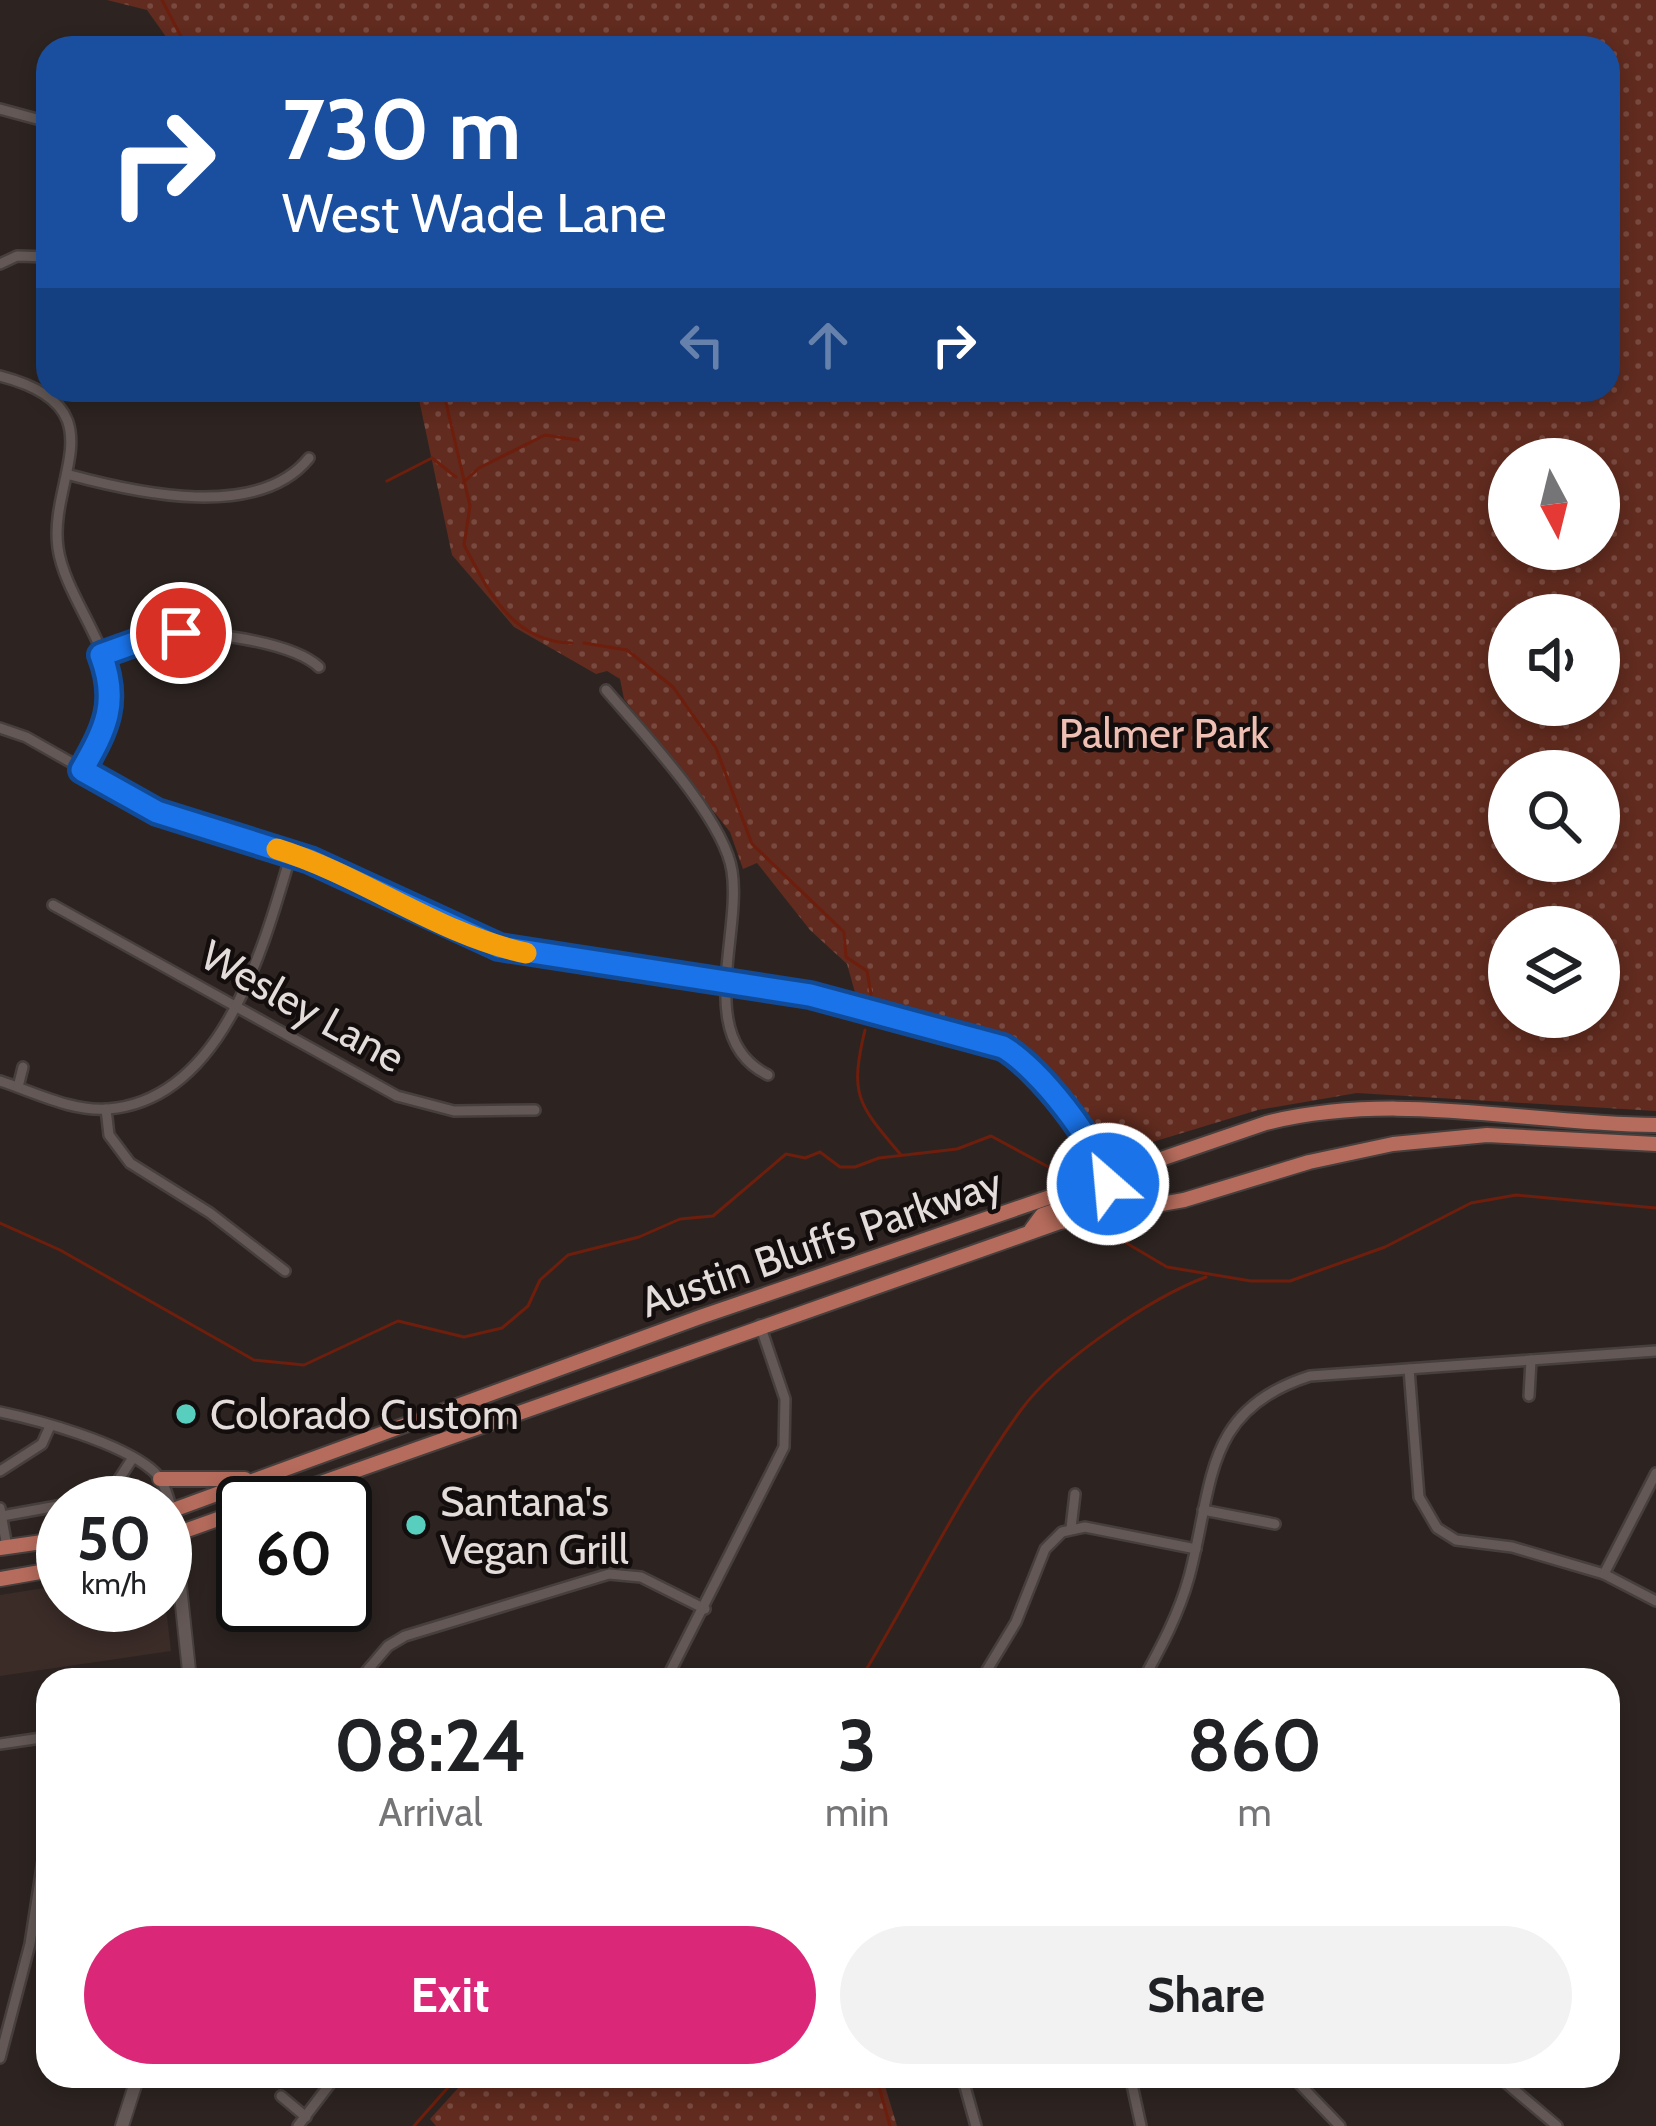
<!DOCTYPE html>
<html lang="en">
<head>
<meta charset="utf-8">
<style>
	body { margin:0; font-family:Cabin,sans-serif; background:#f2f2f2; color:#202124; height:100vh; display:flex; flex-direction:column; font-size:45px; white-space:nowrap }
	* { box-sizing:border-box; margin:0 }
	p { font-size:39px; color:#757577 }
	.icon { flex:none; width:66px; height:66px; fill:none; stroke:currentColor; stroke-width:2; stroke-linecap:round; stroke-linejoin:round }
	.map { position:relative; flex:1; overflow:hidden }
	.side { position:absolute; left:36px; top:1668px; width:1584px; height:420px; display:flex; flex-direction:column; background:#fff; border-radius:36px; box-shadow:0 6px 18px #0003 }
	.side>* { flex:none }
	.banner { position:absolute; left:36px; top:36px; width:1584px; height:366px; border-radius:36px; box-shadow:0 6px 18px #0003; background:#1a4fa0; color:#fff; overflow:hidden }
	.needle { width:78px; rotate:173deg }
	.tools { position:absolute; left:1488px; top:438px; display:grid; gap:24px }
	.tools a { display:grid; place-items:center; width:132px; height:132px; border-radius:50%; background:#fff; box-shadow:0 6px 18px #0003; font-size:60px }
	.speed { position:absolute; left:36px; top:1476px; display:flex; gap:24px; font-size:60px; font-weight:700; text-align:center }
	.speed>* { display:grid; place-content:center; width:156px; height:156px; border-radius:50%; background:#fff; box-shadow:0 6px 18px #0003; line-height:1 }
	.speed small { font-size:30px; font-weight:400 }
	.speed .limit { border:6px solid #111; border-radius:18px; background:#fff; color:#111 }
	.pin { position:absolute; display:grid; place-items:center; width:102px; height:102px; color:#fff; margin:-51px; border:6px solid #fff; border-radius:50%; box-shadow:0 3px 12px #0007 }
	.me { position:absolute; width:132px; margin:-66px; rotate:333deg; stroke-linejoin:round; filter:drop-shadow(0 0 9px #0008) }
	.turn { display:flex; align-items:center; gap:42px; height:252px; padding:0 48px; font-size:54px }
	.turn .icon { width:156px; height:156px; stroke-width:2.5 }
	.turn b { display:block; font-size:84px; line-height:102px }
	.lanes { display:flex; align-items:center; height:114px; padding:0 48px; background:#0003; justify-content:center; gap:60px; direction:ltr }
	.lanes .off { opacity:.35 }
	.eta { display:flex; justify-content:space-evenly; align-items:center; height:204px; text-align:center }
	.eta b { font-size:72px; font-weight:700; line-height:84px }
	.cta { display:flex; gap:24px; margin-top:auto; padding:24px 48px }
	.cta a { flex:1; height:138px; border-radius:72px; background:#db2777; color:#fff; font-size:48px; font-weight:700; line-height:138px; text-align:center }
	.cta a+a { background:#f2f2f2; color:#202124 }
	.map>svg:first-child { display:block }
	.built { fill:#3b2c28 }
	.park { fill:url(#park-dots); fill-rule:evenodd }
	.lines { fill:none; stroke-linecap:round; stroke-linejoin:round }
	.stream { stroke:#6e1e0c; stroke-width:3 }
	.street-casing { stroke:#463f3d; stroke-width:14 }
	.secondary-casing { stroke:#463f3d; stroke-width:16 }
	.primary-casing { stroke:#463f3d; stroke-width:18 }
	.street { stroke:#635855; stroke-width:9 }
	.secondary { stroke:#635855; stroke-width:12 }
	.primary { stroke:#b66c5c; stroke-width:14 }
	.route-casing { stroke:#114b97; stroke-width:30 }
	.route { stroke:#1a73e8; stroke-width:21 }
	.slow { stroke:#f59e0b; stroke-width:21 }
	.poi-dot { fill:#58cebf; stroke:#130e0d; stroke-width:4.5 }
	.labels { text-anchor:middle; dominant-baseline:central; stroke-width:9; stroke-linejoin:round; paint-order:stroke }
	.park-label { font-size:42px; fill:#efbfb3; stroke:#130e0d }
	.street-label { font-size:42px; fill:#e3dcda; stroke:#130e0d }
	.poi-label { font-size:42px; fill:#e3dcda; stroke:#130e0d; text-anchor:start }
</style>
</head>
<body>
<div class="map">
<svg width="1656" height="2126" viewBox="0 0 1656 2126">
	<defs>
		<pattern id="park-dots" width="8" height="8" patternUnits="userSpaceOnUse" patternTransform="scale(3)"><rect width="8" height="8" fill="#612b1f"/><path d="M2 2h.1M6 6h.1" fill="none" stroke="#78493f" stroke-width="1.8" stroke-linecap="round"/></pattern>
	</defs>
	<rect width="100%" height="100%" fill="#2d2421"/>
	<path class="built" d="M63,1585V1605H165V1600L171,1651L0,1676V1595Z"/>
	<g class="park">
		<path d="M107,0H1656V1111L1357,1093L1258,1110L1113,1154L1014,1043L856,996L847,964L810,930L757,863L743,869L730,832L624,699L620,679L607,671L596,674L514,627L452,555L417,390H1608V48H174L147,10ZM1509,459H1599V549H1509ZM1509,615H1599V705H1509ZM1509,771H1599V861H1509ZM1509,927H1599V1017H1509Z"/>
		<path d="M469,2076H882L897,2126H436L430,2119Z"/>
	</g>
	<g class="lines">
		<g class="stream">
			<path d="M162,0L187,48"/>
			<path d="M443,390L470,506L464,545C489,593 513,642 572,643"/>
			<path d="M387,481L432,458L456,477"/>
			<path d="M463,483L479,468L545,435L578,440"/>
			<path d="M584,643L627,650L673,687L716,748L752,844L844,932L846,957L867,971L871,994"/>
			<path d="M865,1030C849,1096 858,1104 901,1155"/>
			<path d="M0,1223L60,1250L254,1360L304,1365L398,1321L464,1337L502,1328L528,1306L540,1280L568,1255L639,1237L680,1219L713,1216L786,1154L805,1158L820,1152L840,1167H855L879,1158L957,1149L991,1136L1054,1170"/>
			<path d="M1101,1228L1167,1267L1251,1281H1290L1385,1247L1471,1203L1516,1195L1656,1208"/>
			<path d="M860,1680C912,1594 962,1491 1021,1410C1056,1362 1150,1298 1206,1277"/>
			<path d="M876,2076L890,2126"/>
			<path d="M414,2126L458,2076"/>
		</g>
		<g class="street-casing">
			<g id="street">
				<path d="M0,109L48,122"/>
				<path d="M0,264L17,256L48,257"/>
				<path d="M0,376C121,407 48,477 58,548C66,604 128,662 109,721C103,738 91,754 83,770"/>
				<path d="M70,475C137,493 258,521 309,458"/>
				<path d="M101,655C121,647 142,637 164,634C202,629 292,642 319,667"/>
				<path d="M606,690C642,732 724,818 732,871C742,934 694,1039 768,1075"/>
				<path d="M0,728L26,737L157,811L310,859L499,947L810,995L1003,1047C1045,1072 1089,1133 1107,1178"/>
				<path d="M53,905L397,1096L454,1111L535,1110"/>
				<path d="M0,1081C34,1092 72,1112 108,1109C223,1100 264,946 291,854"/>
				<path d="M18,1087L23,1067"/>
				<path d="M106,1109L109,1135L130,1163L210,1213L285,1271"/>
				<path d="M1409,1369L1419,1497L1437,1528L1456,1540L1512,1547L1604,1574L1656,1601"/>
				<path d="M1529,1396L1531,1360"/>
				<path d="M0,1412C42,1421 118,1442 151,1469C164,1479 168,1496 172,1511"/>
				<path d="M0,1471L42,1444L50,1426"/>
				<path d="M72,1503L112,1490L132,1459"/>
				<path d="M0,1508L7,1547"/>
				<path d="M1203,1510L1275,1524"/>
				<path d="M2,1516L63,1505"/>
				<path d="M1071,1528L1075,1494"/>
				<path d="M1604,1574L1656,1473"/>
				<path d="M359,1680L388,1646L405,1636L609,1574L641,1577L705,1609"/>
				<path d="M666,1680L784,1447L785,1399L760,1325"/>
				<path d="M981,1680L1016,1622L1045,1549L1062,1532L1085,1527L1196,1549"/>
				<path d="M1143,1680C1161,1647 1179,1614 1189,1577C1214,1485 1202,1410 1310,1376L1656,1351"/>
				<path d="M0,1744L48,1737"/>
				<path d="M0,2058L30,1944L48,1828"/>
				<path d="M962,2076L976,2126"/>
				<path d="M1292,2076L1340,2126"/>
				<path d="M1498,2076L1557,2126"/>
				<path d="M1131,2080L1141,2126"/>
				<path d="M281,2096L306,2117"/>
				<path d="M298,2126L336,2076"/>
			</g>
		</g>
		<g class="secondary-casing">
			<g id="secondary">
				<path d="M172,1511L190,1680"/>
				<path d="M122,2126L138,2076"/>
			</g>
		</g>
		<g class="primary-casing">
			<g id="primary">
				<path d="M1031,1230L1042,1215L1100,1195L1107,1178"/>
				<path d="M160,1479H245"/>
				<path d="M264,1503L1060,1222L1184,1200L1309,1162L1393,1144L1487,1135L1656,1144"/>
				<path d="M165,1513L700,1317L1266,1123C1398,1090 1523,1124 1656,1125"/>
				<path d="M165,1538L243,1510"/>
				<path d="M0,1548L63,1539"/>
				<path d="M165,1561L179,1558"/>
				<path d="M0,1579L63,1568"/>
			</g>
		</g>
		<use href="#street" class="street"/>
		<use href="#secondary" class="secondary"/>
		<use href="#primary" class="primary"/>
	</g>
	<g class="lines">
		<g class="route-casing">
			<path id="route" d="M181,633L151,637L101,655C119,702 106,728 82,770L157,812L310,860L499,947L810,995L1003,1047C1039,1068 1098,1143 1108,1184"/>
		</g>
		<use href="#route" class="route"/>
		<path class="slow" d="M277,849C364,876 437,934 526,953"/>
	</g>
	<g class="poi-dot">
		<circle cx="186" cy="1414" r="12"/>
		<circle cx="416" cy="1525" r="12"/>
	</g>
	<g class="labels">
		<g class="park-label">
			<text x="1164" y="733">Palmer Park</text>
		</g>
		<g class="street-label">
			<text transform="translate(303 1006) rotate(29)">Wesley Lane</text>
			<text transform="translate(821 1242) rotate(-19)">Austin Bluffs Parkway</text>
		</g>
		<g class="poi-label">
			<text x="210" y="1414">Colorado Custom</text>
			<text x="440" y="1501">Santana's<tspan x="440" dy="48">Vegan Grill</tspan></text>
		</g>
	</g>
</svg>
<div class="tools">
<a><svg class="needle" viewBox="-14 -14 28 28"><path d="M0-13l5 13h-10z" fill="#e53935"/><path d="M0 13l5-13h-10z" fill="#757577"/></svg></a>
<a><svg class="icon" aria-label="sound" viewBox="0 0 24 24"><path d="M4 9h4l5-4v14l-5-4H4zM17 9q2 3 0 6"/></svg></a>
<a><svg class="icon" aria-label="search" viewBox="0 0 24 24"><circle cx="10" cy="10" r="6"/><path d="M15 15l6 6"/></svg></a>
<a><svg class="icon" aria-label="layers" viewBox="0 0 24 24"><path d="M12 4l9 5-9 5-9-5zM3 14l9 5 9-5"/></svg></a>
</div>
<div class="speed"><div>50<small>km/h</small></div><div class="limit">60</div></div>
<div class="pin" style="left:181px;top:633px;background:#d93025"><svg class="icon" aria-label="arrive" viewBox="0 0 24 24"><path d="M6 21V4h12l-3 4 3 4H6"/></svg></div>
<svg class="me" style="left:1108px;top:1184px" viewBox="-20 -20 40 40"><circle r="17" fill="#1a73e8" stroke="#fff" stroke-width="3"/><path d="M0-11L8 9 0 5-8 9z" fill="#fff"/></svg>
<div class="banner">
<div class="turn"><svg class="icon" aria-label="right" viewBox="0 0 24 24"><path d="M7 20v-9h11M14 6l5 5-5 5"/></svg><div><b>730 m</b>West Wade Lane</div></div>
<div class="lanes"><svg class="icon off" aria-label="left" viewBox="0 0 24 24"><path d="M17 20v-9H6M10 6l-5 5 5 5"/></svg><svg class="icon off" aria-label="ahead" viewBox="0 0 24 24"><path d="M12 20V5M6 11l6-6 6 6"/></svg><svg class="icon" aria-label="right" viewBox="0 0 24 24"><path d="M7 20v-9h11M14 6l5 5-5 5"/></svg></div>
</div>
<section class="side">
<div class="eta">
<div><b>08:24</b><p>Arrival</p></div>
<div><b>3</b><p>min</p></div>
<div><b>860</b><p>m</p></div>
</div>
<div class="cta"><a>Exit</a><a>Share</a></div>
</section>
</div>
</body>
</html>
